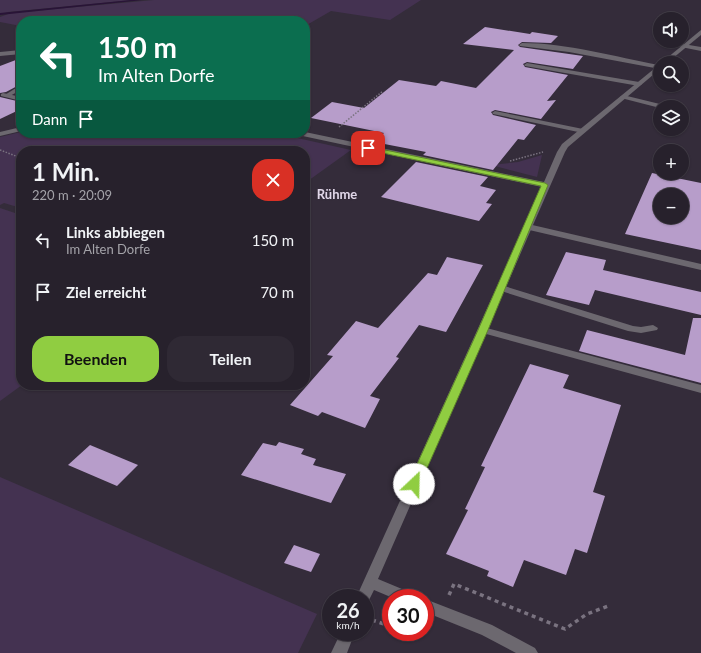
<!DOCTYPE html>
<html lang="de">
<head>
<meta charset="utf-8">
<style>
	body { margin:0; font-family:Lato,sans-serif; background:#2f2934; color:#f1f3f6; height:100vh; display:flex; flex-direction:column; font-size:15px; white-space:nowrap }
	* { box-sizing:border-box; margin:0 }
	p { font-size:13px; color:#a4a3a9 }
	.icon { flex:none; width:22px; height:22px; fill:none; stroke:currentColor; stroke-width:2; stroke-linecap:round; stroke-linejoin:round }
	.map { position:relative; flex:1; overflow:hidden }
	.details { position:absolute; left:16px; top:146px; width:294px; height:244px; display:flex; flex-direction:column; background:#27212c; border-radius:16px; box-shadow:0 1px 3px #0004,0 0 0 1px #433e48 }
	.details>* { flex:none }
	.banner { position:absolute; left:16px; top:16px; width:294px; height:122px; border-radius:16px; box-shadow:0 1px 3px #0004,0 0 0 1px #433e48; background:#0b6e4f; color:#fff; overflow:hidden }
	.fabs { position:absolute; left:653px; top:12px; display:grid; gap:8px }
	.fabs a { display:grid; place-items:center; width:36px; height:36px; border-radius:50%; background:#27212c; box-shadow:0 1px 3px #0004,0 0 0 1px #433e48; font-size:20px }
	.speed { position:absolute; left:322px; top:589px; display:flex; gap:8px; font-size:20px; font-weight:700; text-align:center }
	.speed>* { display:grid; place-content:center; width:52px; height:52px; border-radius:50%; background:#27212c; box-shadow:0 1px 3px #0004,0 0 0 1px #433e48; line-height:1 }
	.speed small { font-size:10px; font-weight:400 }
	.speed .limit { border:6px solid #d22; background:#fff; color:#111 }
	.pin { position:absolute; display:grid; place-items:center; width:34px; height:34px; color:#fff; margin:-17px; border-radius:8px; box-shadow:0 2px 6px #0006 }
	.me { position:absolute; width:44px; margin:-22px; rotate:24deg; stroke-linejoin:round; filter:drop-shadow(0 0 3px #0008) }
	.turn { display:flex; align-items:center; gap:14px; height:84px; padding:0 16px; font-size:18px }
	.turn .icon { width:52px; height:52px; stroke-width:2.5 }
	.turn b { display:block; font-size:28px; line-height:34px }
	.then { display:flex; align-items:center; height:38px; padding:0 16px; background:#0003; gap:8px; font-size:15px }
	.round { display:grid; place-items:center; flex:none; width:42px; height:42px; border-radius:16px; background:#2f2934 }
	.head { display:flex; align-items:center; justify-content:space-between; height:68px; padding:0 16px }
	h1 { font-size:24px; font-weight:700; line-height:30px }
	.action { display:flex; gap:8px; margin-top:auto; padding:8px 16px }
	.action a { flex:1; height:46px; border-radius:16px; background:#90cd41; color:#111; font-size:16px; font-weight:700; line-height:46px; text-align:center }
	.action a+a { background:#2f2934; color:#f1f3f6 }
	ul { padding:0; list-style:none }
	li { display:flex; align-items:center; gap:12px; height:52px; padding:0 16px }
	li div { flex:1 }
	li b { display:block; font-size:15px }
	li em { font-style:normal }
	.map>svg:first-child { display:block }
	.green { fill:#443251 }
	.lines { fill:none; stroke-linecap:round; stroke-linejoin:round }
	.stream { fill:#291437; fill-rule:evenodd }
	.building { fill:#b79dca; fill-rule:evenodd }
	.path-far1 { stroke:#7a7380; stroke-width:1.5; stroke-dasharray:1.5 1.5; stroke-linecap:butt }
	.path { stroke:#7a7380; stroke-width:3.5; stroke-dasharray:4 4; stroke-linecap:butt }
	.lane { fill:#6c686f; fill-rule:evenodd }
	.street { fill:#6c686f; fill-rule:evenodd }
	.route { fill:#90cd41; stroke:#5e852a }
	.labels { text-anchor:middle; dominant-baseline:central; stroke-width:4; stroke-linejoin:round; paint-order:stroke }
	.far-district-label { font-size:13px; font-weight:bold; fill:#e1d7e9; stroke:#342c3a }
</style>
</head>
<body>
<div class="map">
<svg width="701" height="653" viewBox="0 0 701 653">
	<rect width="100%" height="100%" fill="#342c3a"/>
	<g class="green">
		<path d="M0,0H133L8,12L0,15Z"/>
		<path d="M154,0H421L390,20L331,11L305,26V21H21V26L0,22V17L11,13Z"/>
		<path d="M21,132L275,133L351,150L305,183V151H21V208L4,203L0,205V137Z"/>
		<path d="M542,155L537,177L491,165L518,162Z"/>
		<path d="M0,208L21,215L22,385L0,401Z"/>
		<path d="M0,477L317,614L298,653H0Z"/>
	</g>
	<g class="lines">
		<path class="stream" d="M131,0H143L0,15V13Z"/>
	</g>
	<g class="building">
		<path d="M485,27L530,34L532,32L558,36L551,43L522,42L518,45L520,47L583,56L573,69L527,62L523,64L525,67L568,75L547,101L556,100L541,119L495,110L491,112L493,115L536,125L524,140L518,139L493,170L423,155L426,152L374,142L384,133L311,118L332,102L364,108L399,80L436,86L441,81L476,88L514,50L463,44Z"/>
		<path d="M21,58V84L6,92L0,93V66Z"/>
		<path d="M0,97L21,102V109L0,119Z"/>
		<path d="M416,162L488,177L480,186L496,190L486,203L492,204L479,221L381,197Z"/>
		<path d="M652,173L701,183V250L625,234ZM660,195H682V217H660Z"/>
		<path d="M566,252L606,260L603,270L701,292V315L595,290L589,305L546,295Z"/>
		<path d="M447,257L483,265L446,332L419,325L396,357L399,358L370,396L380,399L365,428L322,412L318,416L290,405L333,356L327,355L356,321L378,328L428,273L437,275Z"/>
		<path d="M693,318H701V383L579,351L587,330L685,355Z"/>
		<path d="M530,364L569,375L563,388L621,405L593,492L605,496L587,553L575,549L566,575L524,560L513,587L487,576L489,571L446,554L468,510L465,509L485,467L481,466Z"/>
		<path d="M279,442L304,449L301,454L316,459L313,465L346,474L331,503L241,475L263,443L276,446Z"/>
		<path d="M90,445L138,465L117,486L68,465Z"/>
		<path d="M294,545L320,554L311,572L284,563Z"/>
	</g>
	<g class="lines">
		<g class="path-far1">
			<path d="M339,127L383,91"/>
			<path d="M0,150L21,158"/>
			<path d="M510,161L543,152"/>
		</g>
		<g class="path">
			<path d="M449,595L454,584L565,629L587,614L608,606"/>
			<path d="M372,620L387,625"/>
		</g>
		<g class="lane">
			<path d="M522,43C566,43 616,57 659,65L660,69L569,52L520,46L519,45Z"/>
			<path d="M683,44L701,47V51L681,47L680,46Z"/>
			<path d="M21,50V54L0,56V52Z"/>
			<path d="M527,63L639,82L642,84L639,86L525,66L524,65Z"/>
			<path d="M21,85V90L8,97L3,96Z"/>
			<path d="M623,95L668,106L669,107L660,108L621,98L620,97Z"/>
			<path d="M495,111L583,129L586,131L583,133L493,114L492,113Z"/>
			<path d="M528,224L701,264V270L525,229L524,227L525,225Z"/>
			<path d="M501,285L633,326L641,327L653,325L658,328L657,330L641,333L628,331L498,290L496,288L498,286Z"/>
			<path d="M483,327L701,385V393L479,332L478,330Z"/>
		</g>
		<g class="street">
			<path d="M701,30V35L667,63H661Z"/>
			<path d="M660,64V69L568,147L565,152L378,579L414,594L416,598H393L374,590L368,602L365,603V598H356L542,187L298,135L295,133L305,132L544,182L557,152L562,144Z"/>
			<path d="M3,93L21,97V101L1,96V94Z"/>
			<path d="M21,127V131L0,136V132Z"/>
			<path d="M425,599L492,625L535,648L538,653H516L482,635L425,612Z"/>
			<path d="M341,632H355L347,653H331Z"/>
		</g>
	</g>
	<path class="route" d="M366,146L545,183L548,185L488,330L420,484L418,487L414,488L410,487L408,484L478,330L541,186L368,150L365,148Z"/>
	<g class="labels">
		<g class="far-district-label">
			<text x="337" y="194">Rühme</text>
		</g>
	</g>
</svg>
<div class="fabs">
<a><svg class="icon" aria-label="sound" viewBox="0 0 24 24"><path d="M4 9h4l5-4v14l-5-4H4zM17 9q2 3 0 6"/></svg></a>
<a><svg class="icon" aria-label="search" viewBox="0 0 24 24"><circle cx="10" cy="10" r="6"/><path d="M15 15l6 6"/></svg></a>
<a><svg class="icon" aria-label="layers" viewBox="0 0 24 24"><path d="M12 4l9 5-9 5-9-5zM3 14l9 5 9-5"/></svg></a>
<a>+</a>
<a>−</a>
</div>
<div class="speed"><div>26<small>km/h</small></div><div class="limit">30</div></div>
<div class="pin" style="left:368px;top:148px;background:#d93025"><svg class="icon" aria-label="arrive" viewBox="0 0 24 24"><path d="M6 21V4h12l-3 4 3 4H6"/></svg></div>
<svg class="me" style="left:414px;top:484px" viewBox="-20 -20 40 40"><circle r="19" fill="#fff"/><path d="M0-13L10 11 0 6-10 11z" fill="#90cd41"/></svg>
<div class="banner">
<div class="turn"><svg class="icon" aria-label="left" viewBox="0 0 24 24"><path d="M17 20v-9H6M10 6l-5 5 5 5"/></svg><div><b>150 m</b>Im Alten Dorfe</div></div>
<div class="then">Dann<svg class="icon" aria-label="arrive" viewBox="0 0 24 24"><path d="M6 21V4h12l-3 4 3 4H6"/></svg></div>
</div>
<section class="details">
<div class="head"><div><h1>1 Min.</h1><p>220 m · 20:09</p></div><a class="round" style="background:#d93025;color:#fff"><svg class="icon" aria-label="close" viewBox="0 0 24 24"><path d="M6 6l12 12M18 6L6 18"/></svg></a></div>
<ul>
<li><svg class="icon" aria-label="left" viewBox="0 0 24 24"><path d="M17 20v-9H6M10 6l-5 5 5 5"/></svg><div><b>Links abbiegen</b><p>Im Alten Dorfe</p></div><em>150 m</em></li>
<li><svg class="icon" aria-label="arrive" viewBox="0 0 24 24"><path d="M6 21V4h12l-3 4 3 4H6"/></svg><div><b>Ziel erreicht</b></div><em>70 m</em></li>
</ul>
<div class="action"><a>Beenden</a><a>Teilen</a></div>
</section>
</div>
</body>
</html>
